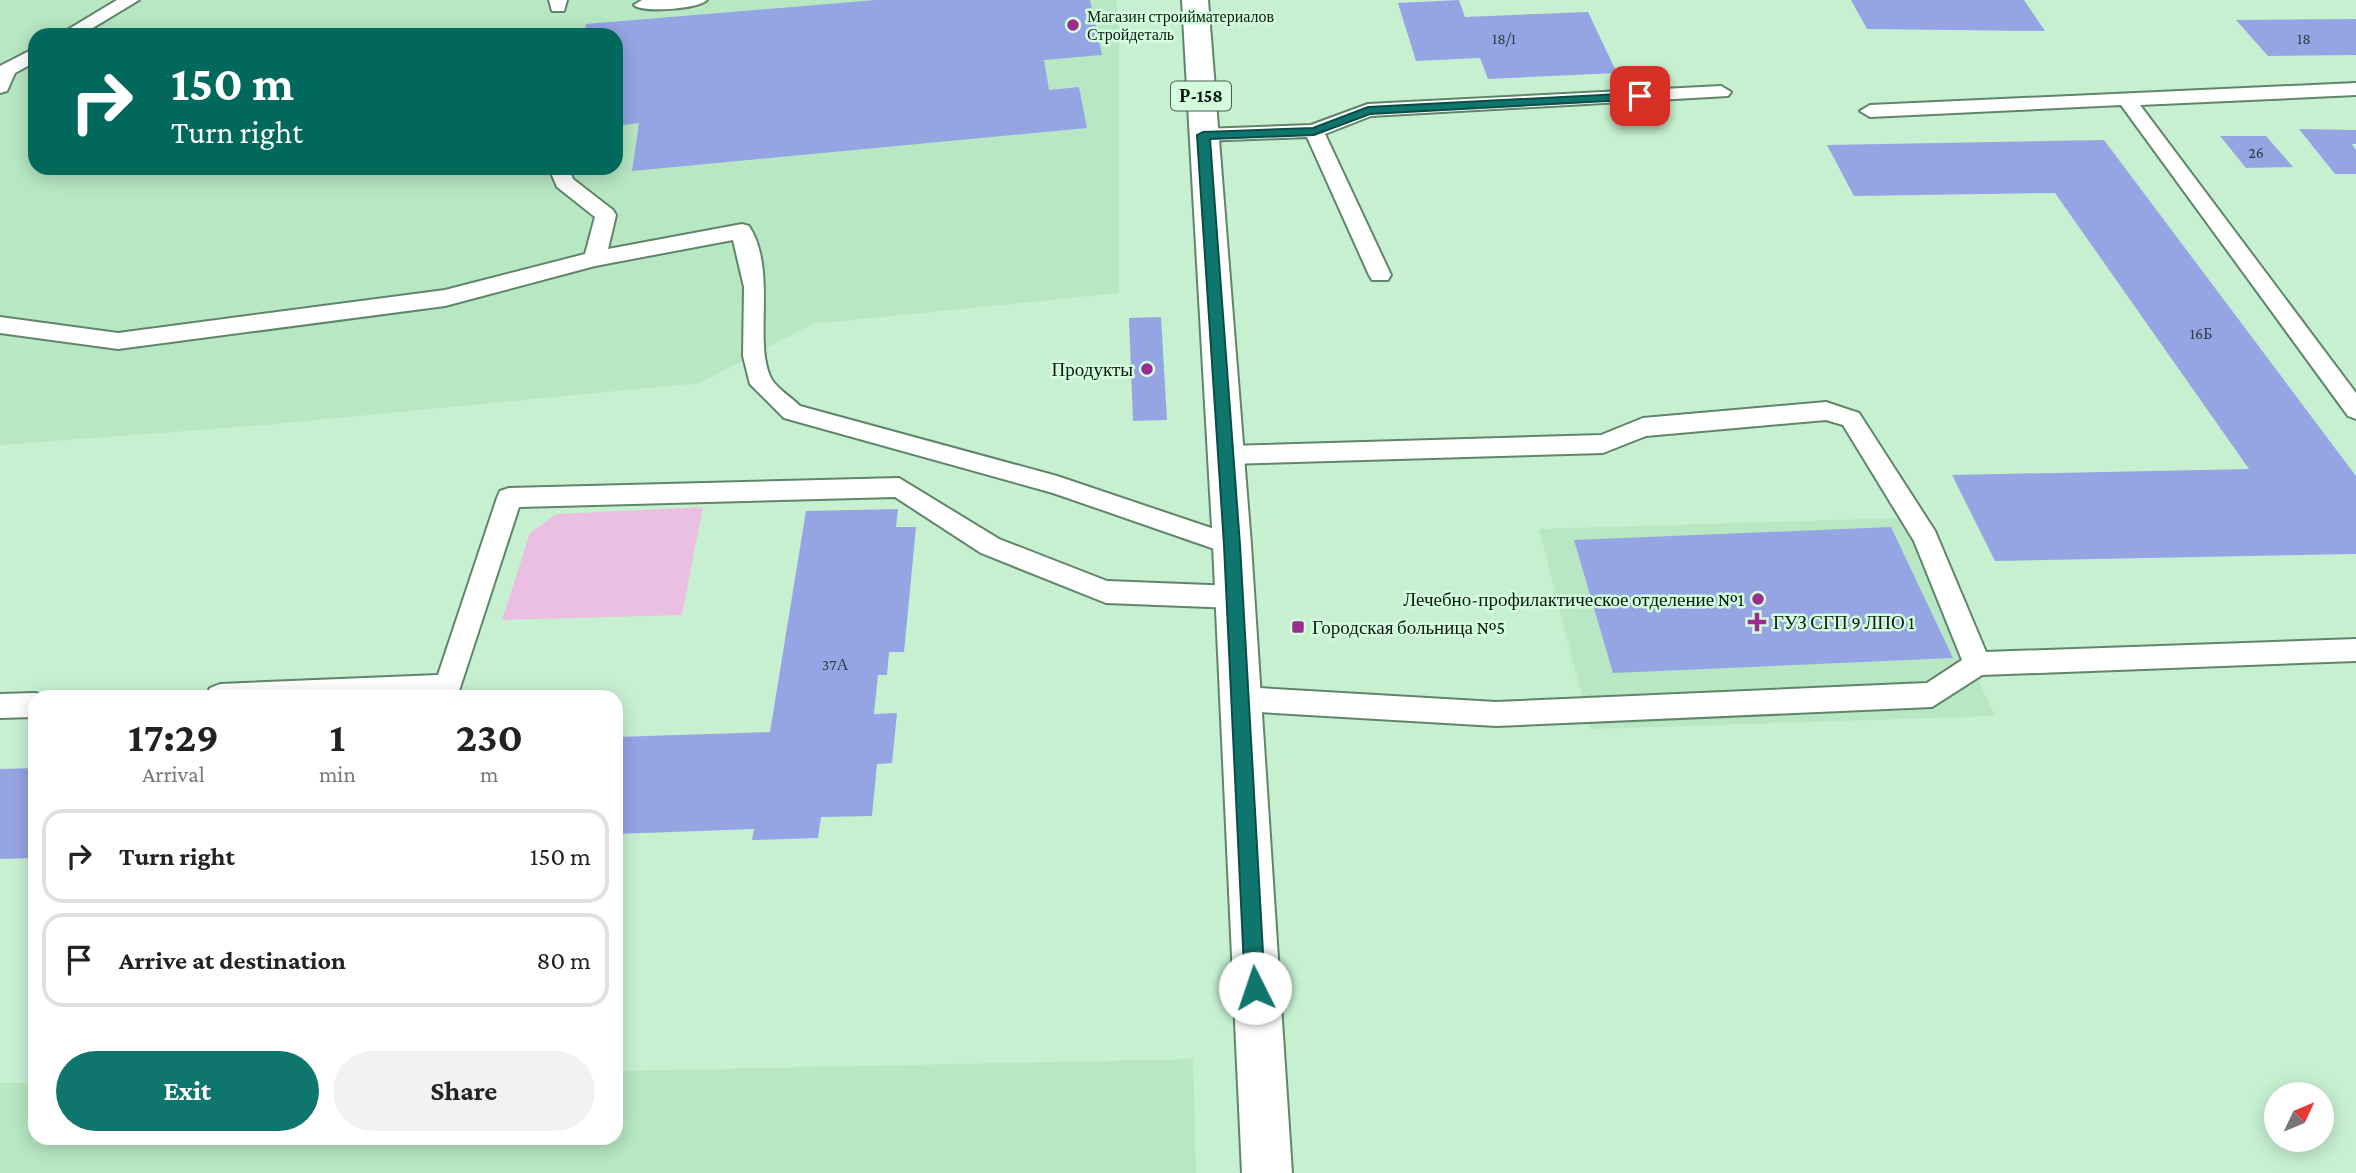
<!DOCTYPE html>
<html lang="en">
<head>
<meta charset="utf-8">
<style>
	body { margin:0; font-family:"Crimson Pro",serif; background:#f2f2f2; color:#222; height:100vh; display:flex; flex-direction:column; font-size:26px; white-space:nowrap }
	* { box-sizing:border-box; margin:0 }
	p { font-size:23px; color:#767676 }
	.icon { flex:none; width:38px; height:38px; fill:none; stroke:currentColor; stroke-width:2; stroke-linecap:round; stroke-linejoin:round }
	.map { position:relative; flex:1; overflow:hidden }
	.sheet { position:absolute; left:28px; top:690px; width:595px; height:455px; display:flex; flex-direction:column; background:#fff; border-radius:21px; box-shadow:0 4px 18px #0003 }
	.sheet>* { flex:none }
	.banner { position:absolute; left:28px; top:28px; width:595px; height:147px; border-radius:21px; box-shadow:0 4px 18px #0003; background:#00695c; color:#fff; overflow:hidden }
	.needle { width:46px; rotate:46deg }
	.tools { position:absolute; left:2264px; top:1082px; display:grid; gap:14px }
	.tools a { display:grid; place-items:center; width:70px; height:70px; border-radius:50%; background:#fff; box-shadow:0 4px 18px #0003; font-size:35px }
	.pin { position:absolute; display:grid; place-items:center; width:60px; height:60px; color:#fff; margin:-30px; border-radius:14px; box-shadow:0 4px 10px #0006 }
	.me { position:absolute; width:77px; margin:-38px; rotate:356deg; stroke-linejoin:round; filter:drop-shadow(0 0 5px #0008) }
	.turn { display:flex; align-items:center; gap:24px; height:147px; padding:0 28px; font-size:32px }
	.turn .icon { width:91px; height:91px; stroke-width:2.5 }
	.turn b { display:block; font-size:49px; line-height:60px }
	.eta { display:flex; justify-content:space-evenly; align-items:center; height:119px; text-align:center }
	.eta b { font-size:42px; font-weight:700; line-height:49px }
	.cta { display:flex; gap:14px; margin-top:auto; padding:14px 28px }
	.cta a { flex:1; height:80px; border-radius:42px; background:#0f766e; color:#fff; font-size:28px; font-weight:700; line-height:80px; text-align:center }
	.cta a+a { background:#f2f2f2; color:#222 }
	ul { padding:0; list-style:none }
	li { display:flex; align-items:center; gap:21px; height:94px; margin:0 14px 10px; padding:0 14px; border:4px solid #e0e0e0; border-radius:21px }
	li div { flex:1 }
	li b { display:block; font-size:26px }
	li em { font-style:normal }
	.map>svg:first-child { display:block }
	.built { fill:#b7e7c3; fill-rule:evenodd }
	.green { fill:#eabfe2 }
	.building { fill:#95a5e4 }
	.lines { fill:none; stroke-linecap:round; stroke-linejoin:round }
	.service-casing { stroke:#60856a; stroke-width:4 }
	.primary-casing { stroke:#60856a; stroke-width:4 }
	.service { fill:#fff; fill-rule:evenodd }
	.primary { fill:#fff; fill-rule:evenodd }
	.route { fill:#0f766e; stroke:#0a4d48; stroke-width:2 }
	.poi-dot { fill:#9a2d8e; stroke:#d4fdde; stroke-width:2.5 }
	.labels { text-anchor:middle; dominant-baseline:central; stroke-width:5; stroke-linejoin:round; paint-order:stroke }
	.far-poi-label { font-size:16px; fill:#0b1a10; stroke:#d4fdde; text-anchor:start }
	.number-label { font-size:16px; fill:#2e3d45 }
	.shield { fill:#d4fdde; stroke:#475e4e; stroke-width:2 }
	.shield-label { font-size:18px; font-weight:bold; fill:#0b1a10 }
	.poi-label { font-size:19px; fill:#0b1a10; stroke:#d4fdde; text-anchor:end }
</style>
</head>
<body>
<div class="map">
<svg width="2356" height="1173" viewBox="0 0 2356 1173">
	<rect width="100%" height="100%" fill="#c7f0d1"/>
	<g class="built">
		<path d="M0,0H1116L1119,29V293L812,324L700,383L265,425L0,445ZM35,35H616V168H35Z"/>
		<path d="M1902,518L1995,716L1590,729L1539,529Z"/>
		<path d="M1193,1059L1196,1173H0V1083H35V1138H616V1071Z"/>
	</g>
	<path class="green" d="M703,507L682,615L502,620L530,533L557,514Z"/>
	<g class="building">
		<path d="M876,0H1090L1102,55L1044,60L1049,90L1079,87L1087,128L632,171L639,123L616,126V35H584L586,24Z"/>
		<path d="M1459,0L1465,17L1588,12L1617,73L1488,79L1480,58L1416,61L1398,3Z"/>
		<path d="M1851,0H2024L2045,31L1867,29Z"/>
		<path d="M2356,19V55L2268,56L2236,20Z"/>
		<path d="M2299,129L2356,130V144H2352L2356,150V174H2335Z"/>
		<path d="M2220,136H2266L2293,167L2246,168Z"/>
		<path d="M2104,140L2356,476V554L1995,561L1952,475L2249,469L2055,193L1854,196L1827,145Z"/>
		<path d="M1161,317L1167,420L1133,421L1129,318Z"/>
		<path d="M898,509L896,527H916L904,652H889L887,675H878L874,714L897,713L892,763L877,764L872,816L821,817L818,838L752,840L754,829L616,834V737L770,732L806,511Z"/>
		<path d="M1891,527L1953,658L1613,673L1574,540Z"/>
		<path d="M35,768V858L0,859V769Z"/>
	</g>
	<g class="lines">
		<g class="service-casing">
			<g id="service">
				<path d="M117,0H139L81,35H59Z"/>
				<path d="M549,0H567L564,11H552Z"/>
				<path d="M642,0H707C699,9 642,13 634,5Z"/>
				<path d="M35,48V62L15,73L7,91L0,93V66Z"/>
				<path d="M2356,83V95L2140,105L2356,393V419L2348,416L2121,105L1870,117L1860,111L1870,105Z"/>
				<path d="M1721,86L1731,92L1728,96L1371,116L1325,134L1391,275L1388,280H1372L1369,275L1307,137L1203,141L1193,135L1203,129L1311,125L1368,104Z"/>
				<path d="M549,168H569L573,179L613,210L616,215L608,249L742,224L749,226C778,270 752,345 772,380C778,389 792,398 800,406L1057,476L1241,538L1245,545L1241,552L1232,555L1053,493L784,418L750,384L743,356L744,287L733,240L595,266L445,306L118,349L0,333V317L118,333L445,290L585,254L595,217L557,187Z"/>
				<path d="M1826,402L1859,413L1935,531L1986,652L2356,639V661L1982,675L1932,707L1496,726L1241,711L1231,707L1227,699L1231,691L1241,687L1496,702L1927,683L1962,660L1914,541L1843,425L1826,420L1646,436L1603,453L1226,464L1217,461L1214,455L1217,449L1226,446L1601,435L1643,418Z"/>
				<path d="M899,478L999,539L1107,581L1235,586L1244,589L1248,597L1244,605L1235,608L1106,603L981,553L895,497L519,507L458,694L206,696L210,688L220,684L438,675L497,498L500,491L509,488Z"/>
				<path d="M35,693L45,696H35V717L0,718V694Z"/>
			</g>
		</g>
		<g class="primary-casing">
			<path id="primary" d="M1182,0H1208L1251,545L1292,1173H1242L1213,545Z"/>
		</g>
		<use href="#service" class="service"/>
		<use href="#primary" class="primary"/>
	</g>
	<path class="route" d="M1640,93L1644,94V99L1370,114L1314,135L1210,139L1240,545L1265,988L1262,995L1255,998L1248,995L1245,988L1224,545L1197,135L1203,132L1313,128L1368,107Z"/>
	<g class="poi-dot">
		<circle cx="1073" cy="25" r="7"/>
		<circle cx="1147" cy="369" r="7"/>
		<circle cx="1758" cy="599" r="7"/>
		<path d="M1753.5 611.5h7v7h7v7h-7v7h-7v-7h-7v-7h7z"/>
		<rect x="1291" y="620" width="14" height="14" rx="3.5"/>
	</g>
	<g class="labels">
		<g class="far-poi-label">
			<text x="1087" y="16">Магазин строийматериалов<tspan x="1087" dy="18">Стройдеталь</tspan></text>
		</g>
		<g class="number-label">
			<text x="1504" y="38">18/1</text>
			<text x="2304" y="38">18</text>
			<text x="2256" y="152">26</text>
			<text x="2201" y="333">16Б</text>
			<text x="835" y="664">37А</text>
		</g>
		<rect class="shield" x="1171" y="81.5" width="60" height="29" rx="5"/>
		<g class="shield-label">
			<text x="1201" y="96">Р-158</text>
		</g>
		<g class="poi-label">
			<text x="1133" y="369">Продукты</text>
			<text x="1744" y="599">Лечебно-профилактическое отделение №1</text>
			<text x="1773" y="622" text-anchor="start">ГУЗ СГП 9 ЛПО 1</text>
			<text x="1312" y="627" text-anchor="start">Городская больница №5</text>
		</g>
	</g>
</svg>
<div class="tools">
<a><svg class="needle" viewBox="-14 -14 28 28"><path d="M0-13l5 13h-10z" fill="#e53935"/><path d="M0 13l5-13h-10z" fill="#767676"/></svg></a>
</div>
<div class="pin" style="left:1640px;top:96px;background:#d93025"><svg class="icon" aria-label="arrive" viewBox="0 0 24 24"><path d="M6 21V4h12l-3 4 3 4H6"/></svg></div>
<svg class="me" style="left:1255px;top:988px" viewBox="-20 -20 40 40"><circle r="19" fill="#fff"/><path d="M0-13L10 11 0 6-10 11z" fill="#0f766e"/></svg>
<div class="banner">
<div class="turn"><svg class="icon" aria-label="right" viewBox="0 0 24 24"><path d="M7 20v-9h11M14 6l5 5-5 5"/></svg><div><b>150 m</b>Turn right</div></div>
</div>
<section class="sheet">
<div class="eta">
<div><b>17:29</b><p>Arrival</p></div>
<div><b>1</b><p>min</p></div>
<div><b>230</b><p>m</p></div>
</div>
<ul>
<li><svg class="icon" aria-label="right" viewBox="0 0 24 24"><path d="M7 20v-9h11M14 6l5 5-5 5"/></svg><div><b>Turn right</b></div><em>150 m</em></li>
<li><svg class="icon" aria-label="arrive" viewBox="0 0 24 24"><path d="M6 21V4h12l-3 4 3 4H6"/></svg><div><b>Arrive at destination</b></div><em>80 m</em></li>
</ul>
<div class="cta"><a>Exit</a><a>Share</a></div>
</section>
</div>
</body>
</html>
